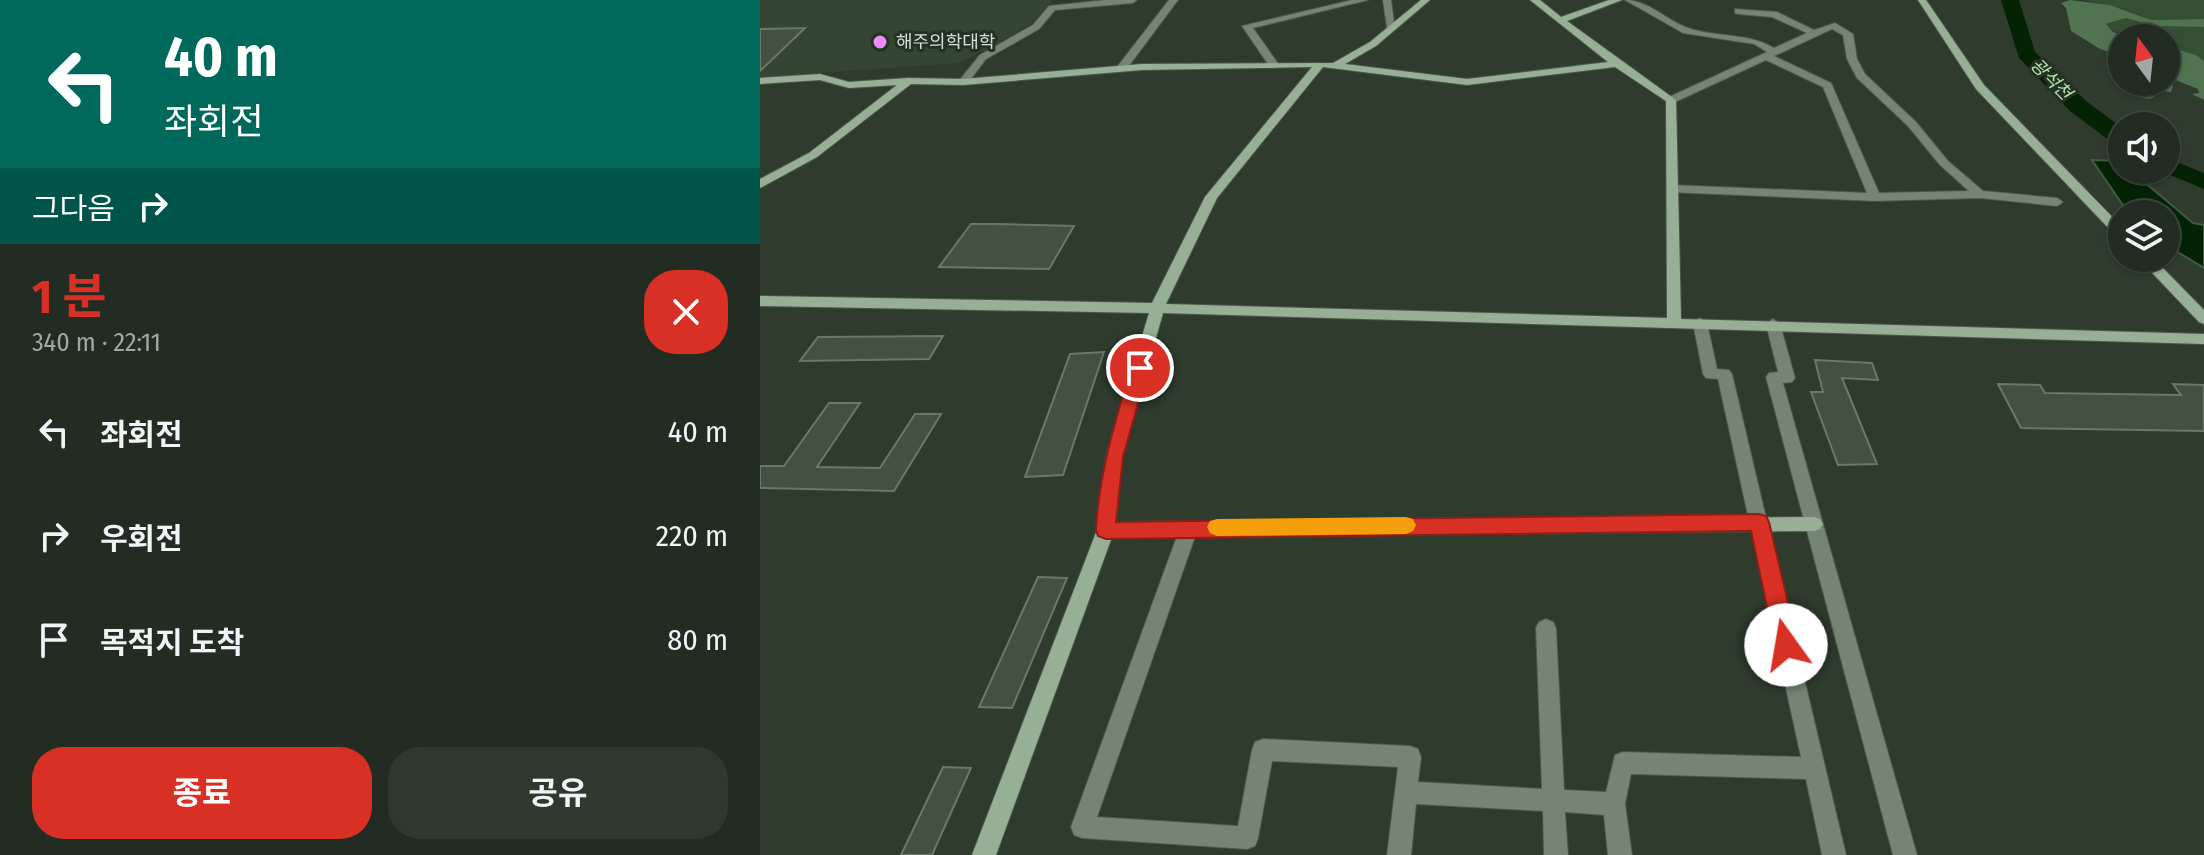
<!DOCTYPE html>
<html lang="ko">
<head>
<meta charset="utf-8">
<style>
	body { margin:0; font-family:"Fira Sans Condensed","Noto Sans KR",sans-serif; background:#2e382f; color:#f1f3f6; height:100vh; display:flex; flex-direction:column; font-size:30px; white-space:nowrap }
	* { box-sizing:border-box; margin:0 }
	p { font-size:26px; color:#a2a7a5 }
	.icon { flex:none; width:44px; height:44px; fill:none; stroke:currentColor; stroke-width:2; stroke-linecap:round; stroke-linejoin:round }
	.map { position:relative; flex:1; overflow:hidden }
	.panel { display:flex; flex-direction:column; background:#222c22; width:760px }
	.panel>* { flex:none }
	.banner { background:#00695c; color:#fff; overflow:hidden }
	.needle { width:52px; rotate:345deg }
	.buttons { position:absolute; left:1348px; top:24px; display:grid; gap:16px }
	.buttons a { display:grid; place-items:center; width:72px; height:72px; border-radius:50%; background:#222c22; box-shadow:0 2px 6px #0004,0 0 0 2px #3f4840; font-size:40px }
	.pin { position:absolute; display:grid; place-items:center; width:68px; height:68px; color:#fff; margin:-34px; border:4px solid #fff; border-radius:50%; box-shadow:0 2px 8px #0007 }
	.me { position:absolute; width:88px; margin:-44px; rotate:347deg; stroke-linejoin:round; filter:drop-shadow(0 0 6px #0008) }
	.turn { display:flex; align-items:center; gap:28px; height:168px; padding:0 32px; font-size:36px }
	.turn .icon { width:104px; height:104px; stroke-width:2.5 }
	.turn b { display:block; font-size:56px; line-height:68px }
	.then { display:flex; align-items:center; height:76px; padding:0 32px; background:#0003; gap:16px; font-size:30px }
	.round { display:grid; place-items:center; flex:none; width:84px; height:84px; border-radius:32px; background:#2e382f }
	.head { display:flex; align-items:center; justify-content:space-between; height:136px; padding:0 32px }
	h1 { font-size:48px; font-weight:700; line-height:60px; color:#d93025 }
	.cta { display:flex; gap:16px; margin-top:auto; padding:16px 32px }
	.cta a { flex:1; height:92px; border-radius:32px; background:#d93025; color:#fff; font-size:32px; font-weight:700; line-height:92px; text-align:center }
	.cta a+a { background:#2e382f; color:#f1f3f6 }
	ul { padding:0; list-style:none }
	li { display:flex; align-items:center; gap:24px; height:104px; padding:0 32px }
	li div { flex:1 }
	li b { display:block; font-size:30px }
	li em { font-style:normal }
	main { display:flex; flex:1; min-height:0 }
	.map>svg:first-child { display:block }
	.built { fill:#344633 }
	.green { fill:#345033 }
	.forest { fill:#517350 }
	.water { fill:#032304; stroke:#425b43; stroke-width:2 }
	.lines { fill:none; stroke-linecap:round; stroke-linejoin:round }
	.river { fill:#032304; fill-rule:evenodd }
	.building { fill:#435143; stroke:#697868; stroke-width:2 }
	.street-casing { stroke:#4c594b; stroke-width:2 }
	.secondary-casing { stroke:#4c594b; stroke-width:2 }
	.street { fill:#758474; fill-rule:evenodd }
	.secondary { fill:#97b095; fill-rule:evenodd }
	.route { fill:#d93025; stroke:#8d1f18; stroke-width:2 }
	.slow { fill:#f59e0b }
	.poi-dot { fill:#ee8cf9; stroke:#243123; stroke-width:3 }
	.labels { text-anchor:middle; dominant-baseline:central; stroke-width:6; stroke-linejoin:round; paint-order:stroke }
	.far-poi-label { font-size:18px; fill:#d6dfd6; stroke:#243123; text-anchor:start }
	.far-water-label { font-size:18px; font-style:italic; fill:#afe6ac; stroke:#243123 }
</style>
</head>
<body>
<main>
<section class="panel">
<div class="banner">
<div class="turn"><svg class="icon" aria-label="left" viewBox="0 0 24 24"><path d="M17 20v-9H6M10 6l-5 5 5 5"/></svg><div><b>40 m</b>좌회전</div></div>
<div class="then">그다음<svg class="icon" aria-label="right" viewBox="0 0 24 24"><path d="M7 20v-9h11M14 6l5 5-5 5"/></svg></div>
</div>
<div class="head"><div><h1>1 분</h1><p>340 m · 22:11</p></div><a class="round" style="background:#d93025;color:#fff"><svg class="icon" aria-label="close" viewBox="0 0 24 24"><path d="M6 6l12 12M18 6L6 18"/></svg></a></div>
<ul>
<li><svg class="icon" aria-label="left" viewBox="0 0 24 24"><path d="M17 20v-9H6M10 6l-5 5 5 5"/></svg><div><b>좌회전</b></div><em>40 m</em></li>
<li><svg class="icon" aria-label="right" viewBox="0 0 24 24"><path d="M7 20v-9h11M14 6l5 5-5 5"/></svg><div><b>우회전</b></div><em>220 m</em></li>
<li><svg class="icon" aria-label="arrive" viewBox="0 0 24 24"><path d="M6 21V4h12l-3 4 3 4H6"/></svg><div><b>목적지 도착</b></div><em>80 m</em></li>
</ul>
<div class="cta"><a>종료</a><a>공유</a></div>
</section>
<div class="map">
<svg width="1444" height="855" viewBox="0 0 1444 855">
	<rect width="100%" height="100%" fill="#2e3b2d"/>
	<path class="built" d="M0,0H292V1L270,25L200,63L0,77Z"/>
	<g class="green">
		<path d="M1324,0H1444V19L1391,20L1363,9Z"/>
		<path d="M1366,18L1394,26L1444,27V61L1436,55L1406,46V38H1371L1346,27V25Z"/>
	</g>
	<g class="forest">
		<path d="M1310,0L1350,5L1391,20L1444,19V27L1394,26L1366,18L1346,24L1353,32L1371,38H1362V56L1340,49L1311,31L1306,8L1301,3Z"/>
		<path d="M1406,46L1436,55L1444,61V100L1432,94L1439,93L1438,89L1408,77L1406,80L1413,86L1411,92L1389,90L1395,97C1378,104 1375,89 1365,82H1406Z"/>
	</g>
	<path class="water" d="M1332,160L1362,161V170H1370L1433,223L1444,225V268L1406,245V214H1369Z"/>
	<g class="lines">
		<g class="river">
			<path d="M1241,0H1259L1275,52L1326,101L1362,128V146L1354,144L1310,111L1259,58Z"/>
			<path d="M1406,158L1444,173V189L1398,170H1406Z"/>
		</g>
	</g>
	<g class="building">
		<path d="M45,28L0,71V29Z"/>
		<path d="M211,224H233L314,226L289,269L179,267Z"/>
		<path d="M183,336L169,359L40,361L58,337Z"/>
		<path d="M344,352L303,475L265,477L310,354Z"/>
		<path d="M1055,360L1112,363L1118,380L1082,378L1117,464L1078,465L1051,392H1063Z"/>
		<path d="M1238,384L1280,385L1285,393L1421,395L1413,384L1444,385V431L1261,428Z"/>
		<path d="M69,403H100L57,467L120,468L155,414H181L134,491L0,488V466H24Z"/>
		<path d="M278,577L307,578L252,708L219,707Z"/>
		<path d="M183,767L211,768L172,855H141Z"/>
	</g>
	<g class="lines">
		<g class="street-casing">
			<g id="street">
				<path d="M346,0H377L373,3L295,10L279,29L226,59L207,84L198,82L220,55L273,25L289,6Z"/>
				<path d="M409,0H418L365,71H357V67Z"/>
				<path d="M592,0H608L493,28L519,65L514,68L510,67L482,26Z"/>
				<path d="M623,0H631L635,30L627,28Z"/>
				<path d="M865,0C888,0 906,20 928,28C957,38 987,32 1014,48L1047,33L1012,17L978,14L975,13V9L1017,12L1054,30L1075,23L1093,34L1097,59L1105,74L1156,122L1188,161L1223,191L1297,198L1303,202L1297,206L1220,198L1115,201L908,192V186L912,185L1107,193L1063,87L1006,60L915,102H907V98L1007,52L994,44L923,33ZM1072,29L1083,35L1087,59L1097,78L1148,126L1180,165L1209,191L1119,193L1071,83L1014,56Z"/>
				<path d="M940,318L947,323L957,369L969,370L972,374L1086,855H1062L1046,779L871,774L865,804L872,855H848L844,815L805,812L808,855H784L783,811L656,804L651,855H627L638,767L512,761L498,838L495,846L487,849L322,838L314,835L311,827L420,528L423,523L429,521L435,523L438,528L337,817L478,826L492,750L495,742L503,739L650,746L658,749L661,757L658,782L782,789L776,628L779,622L786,619L793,622L796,628L804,790L846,792L855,755L863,752L1041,757L958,379L946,378L943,374L933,323Z"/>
				<path d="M1013,319L1020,324L1035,378L1032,382L1023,383L1157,855H1133L1006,377L1009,373L1018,372L1006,324Z"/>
			</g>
		</g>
		<g class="secondary-casing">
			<g id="secondary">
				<path d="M661,0H670L616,46L585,64L707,79L848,62L770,0H780L801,17L849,0H862L807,21L916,100L921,319L1444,334V344L403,313L362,457L356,522L1054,517L1060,519L1063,524L1060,529L1054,531L352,537L236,855H212L337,530L346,457L389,313L0,306V296L392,303L445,197L552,67L382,70L203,85L151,84L57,157L0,188V179L49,153L137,85L89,88L60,80L0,84V78L60,74L89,82L148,78L203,79L382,64L573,63L610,42ZM563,67L707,85L855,67L906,101L907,318L406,304L457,198Z"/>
				<path d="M1158,0H1166L1224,85L1362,227V238L1357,237L1216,89Z"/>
				<path d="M1378,258H1393L1444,310V324L1439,322Z"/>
			</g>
		</g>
		<use href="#street" class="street"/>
		<use href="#secondary" class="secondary"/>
	</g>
	<path class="route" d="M380,361L388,368L363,457L356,522L999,514L1006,516L1009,522L1038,645L1034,652L1026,656L1019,652L1015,645L991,531L346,539L338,536L336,530C339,473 355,422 371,368Z"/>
	<path class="slow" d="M646,517L653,519L656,525L653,531L646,534L457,536L450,533L447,527L450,521L457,519Z"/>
	<circle class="poi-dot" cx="120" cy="42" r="8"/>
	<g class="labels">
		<g class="far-poi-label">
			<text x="136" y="42">해주의학대학</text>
		</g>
		<g class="far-water-label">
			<text transform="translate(1291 79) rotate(45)">광석천</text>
		</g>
	</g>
</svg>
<div class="buttons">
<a><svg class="needle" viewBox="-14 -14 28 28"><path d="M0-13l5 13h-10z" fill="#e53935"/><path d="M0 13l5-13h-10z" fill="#a2a7a5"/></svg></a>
<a><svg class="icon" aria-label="sound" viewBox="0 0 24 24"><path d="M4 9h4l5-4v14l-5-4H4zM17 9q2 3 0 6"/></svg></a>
<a><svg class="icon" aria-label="layers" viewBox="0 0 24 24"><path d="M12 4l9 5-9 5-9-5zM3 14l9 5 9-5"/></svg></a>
</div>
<div class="pin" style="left:380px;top:368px;background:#d93025"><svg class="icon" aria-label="arrive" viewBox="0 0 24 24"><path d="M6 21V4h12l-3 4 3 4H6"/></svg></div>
<svg class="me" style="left:1026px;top:645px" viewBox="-20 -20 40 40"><circle r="19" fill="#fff"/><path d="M0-13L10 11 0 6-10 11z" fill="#d93025"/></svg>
</div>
</main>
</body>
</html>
